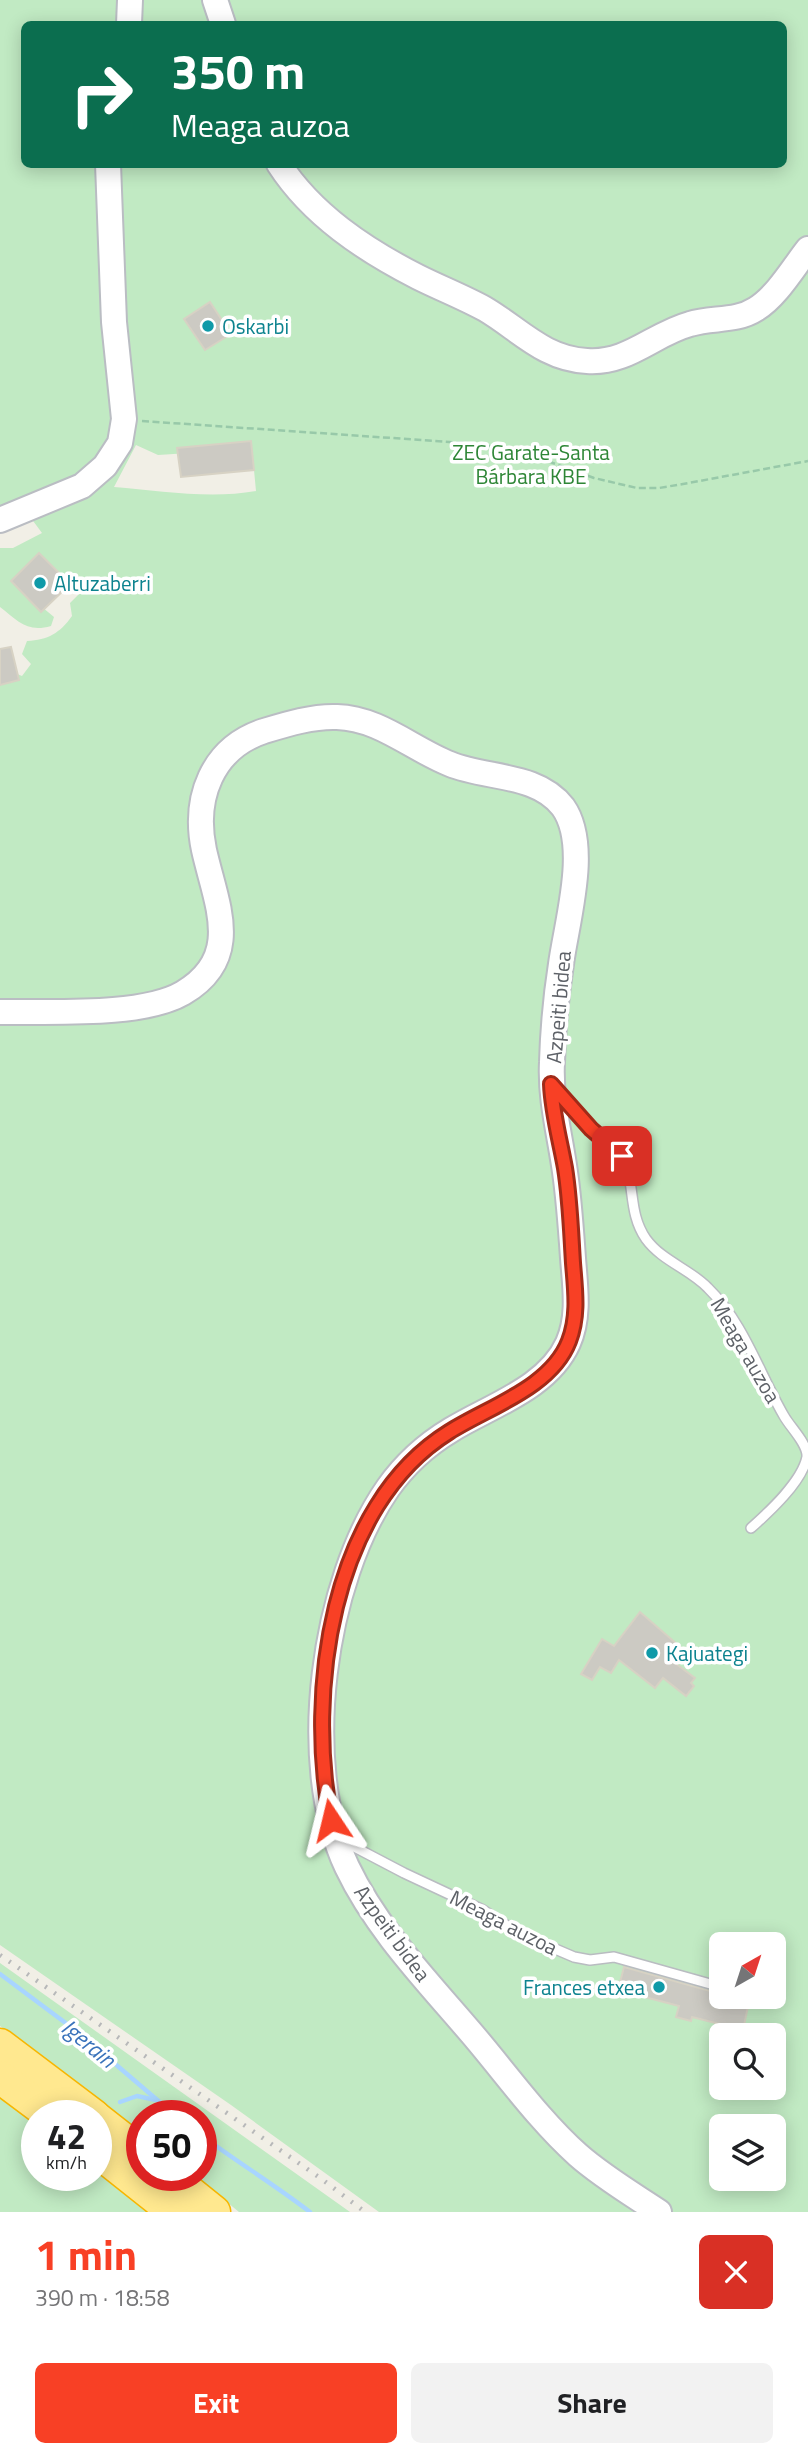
<!DOCTYPE html>
<html lang="en">
<head>
<meta charset="utf-8">
<style>
	body { margin:0; font-family:"Titillium Web",sans-serif; background:#f2f2f2; color:#202124; height:100vh; display:flex; flex-direction:column; font-size:26px; white-space:nowrap }
	* { box-sizing:border-box; margin:0 }
	p { font-size:23px; color:#757577 }
	.icon { flex:none; width:38px; height:38px; fill:none; stroke:currentColor; stroke-width:2; stroke-linecap:round; stroke-linejoin:round }
	.map { position:relative; height:2212px; overflow:hidden }
	.side { display:flex; flex-direction:column; background:#fff; flex:1 }
	.side>* { flex:none }
	.banner { position:absolute; left:21px; top:21px; width:766px; height:147px; border-radius:10px; box-shadow:0 4px 18px #0003; background:#0b6e4f; color:#fff; overflow:hidden }
	.needle { width:46px; rotate:39deg }
	.controls { position:absolute; left:709px; top:1932px; display:grid; gap:14px }
	.controls a { display:grid; place-items:center; width:77px; height:77px; border-radius:10px; background:#fff; box-shadow:0 4px 18px #0003; font-size:35px }
	.speed { position:absolute; left:21px; top:2100px; display:flex; gap:14px; font-size:35px; font-weight:700; text-align:center }
	.speed>* { display:grid; place-content:center; width:91px; height:91px; border-radius:50%; background:#fff; box-shadow:0 4px 18px #0003; line-height:1 }
	.speed small { font-size:18px; font-weight:400 }
	.speed .limit { border:10px solid #d22; background:#fff; color:#111 }
	.pin { position:absolute; display:grid; place-items:center; width:60px; height:60px; color:#fff; margin:-30px; border-radius:14px; box-shadow:0 4px 10px #0006 }
	.me { position:absolute; width:77px; margin:-38px; rotate:350deg; stroke-linejoin:round; filter:drop-shadow(0 0 5px #0008) }
	.turn { display:flex; align-items:center; gap:24px; height:147px; padding:0 35px; font-size:32px }
	.turn .icon { width:91px; height:91px; stroke-width:2.5 }
	.turn b { display:block; font-size:49px; line-height:60px }
	.round { display:grid; place-items:center; flex:none; width:74px; height:74px; border-radius:10px; background:#f2f2f2 }
	.summary { display:flex; align-items:center; justify-content:space-between; height:119px; padding:0 35px }
	h1 { font-size:42px; font-weight:700; line-height:52px; color:#f84025 }
	.button { display:flex; gap:14px; margin-top:auto; padding:14px 35px }
	.button a { flex:1; height:80px; border-radius:10px; background:#f84025; color:#fff; font-size:28px; font-weight:700; line-height:80px; text-align:center }
	.button a+a { background:#f2f2f2; color:#202124 }
	.map>svg:first-child { display:block }
	.green { fill:#c1eac3; fill-rule:evenodd }
	.lines { fill:none; stroke-linecap:round; stroke-linejoin:round }
	.stream { stroke:#a8d5ff; stroke-width:4.5 }
	.building { fill:#cccac3; stroke:#d7d2c4; stroke-width:2 }
	.lane-casing { stroke:#b9bcc1; stroke-width:12 }
	.secondary-casing { stroke:#babdc3; stroke-width:28 }
	.highway-casing { stroke:#f7b600; stroke-width:35 }
	.path { stroke:#98c9a9; stroke-width:2.5; stroke-dasharray:7 3.5; stroke-linecap:butt }
	.lane { stroke:#fff; stroke-width:9 }
	.secondary { stroke:#fff; stroke-width:24 }
	.highway { stroke:#ffe88f; stroke-width:32 }
	.rail { stroke:#b7b8b9; stroke-width:4.5; stroke-dasharray:2 9; stroke-linecap:butt }
	.route-casing { stroke:#a12a18; stroke-width:18 }
	.route { stroke:#f84025; stroke-width:12 }
	.culture-dot { fill:#0f9aa8; stroke:#fff; stroke-width:2.5 }
	.labels { text-anchor:middle; dominant-baseline:central; stroke-width:7; stroke-linejoin:round; paint-order:stroke }
	.culture-label { font-size:21px; fill:#0d838f; stroke:#fff; text-anchor:start }
	.park-label { font-size:21px; fill:#2e8636; stroke:#fff }
	.street-label { font-size:21px; fill:#5e6268; stroke:#fff }
	.water-label { font-size:23px; font-style:italic; fill:#3a73bb; stroke:#fff }
</style>
</head>
<body>
<div class="map">
<svg width="808" height="2212" viewBox="0 0 808 2212">
	<rect width="100%" height="100%" fill="#f1efe6"/>
	<g class="green">
		<path d="M0,0H808V2212H379L231,2105L0,1945V677L12,672L22,676L31,664L22,654L27,641C48,640 60,633 72,616L70,603L81,592L44,558L18,587L54,617L51,626C27,633 18,621 0,607V548H13L42,533L25,510L0,520ZM24,24H784V164H24ZM136,445L158,455L252,449L256,491C211,499 160,491 114,487ZM721,1944H774V1997H721ZM721,2035H774V2088H721ZM721,2126H774V2179H721Z"/>
		<path d="M0,1963L350,2212H239L194,2175H201V2116H142V2134L0,2026Z"/>
		<path d="M0,2097L37,2125V2175H96V2172L147,2212H0Z"/>
	</g>
	<g class="lines">
		<g class="stream">
			<path d="M0,1974L79,2033L176,2116"/>
			<path d="M120,2102L137,2096L156,2100"/>
			<path d="M201,2135C237,2162 275,2185 310,2212"/>
		</g>
	</g>
	<g class="building">
		<path d="M210,302L231,334L205,350L184,319Z"/>
		<path d="M251,441L254,470L181,477L177,448Z"/>
		<path d="M39,553L70,584L41,612L11,581Z"/>
		<path d="M11,647L19,680L0,685V649Z"/>
		<path d="M640,1612L685,1651L675,1663L695,1678L691,1683L694,1686L686,1696L663,1678L655,1688L619,1660L611,1673L600,1667L592,1680L581,1674L602,1639L614,1646Z"/>
		<path d="M624,1967L721,1994V1997H750L743,2030L692,2017L691,2021L676,2017L679,2006L618,1990Z"/>
	</g>
	<g class="lines">
		<g class="lane-casing">
			<g id="lane">
				<path d="M559,1093C571,1106 582,1120 595,1133C603,1141 616,1147 622,1157C636,1180 627,1212 646,1239C662,1261 690,1269 708,1288C744,1323 759,1373 784,1416C790,1427 808,1444 807,1457C802,1482 769,1512 751,1528"/>
				<path d="M341,1840L404,1873L483,1910L518,1933L574,1957L590,1960L614,1957L721,1987"/>
				<path d="M757,1997L761,1998"/>
			</g>
		</g>
		<g class="secondary-casing">
			<g id="secondary">
				<path d="M215,0L223,24"/>
				<path d="M129,24L130,0"/>
				<path d="M279,164C312,215 365,250 418,277C440,288 463,297 485,309C519,329 544,359 587,361C628,364 653,334 690,324C712,317 736,322 756,309C777,296 793,268 808,249"/>
				<path d="M0,520L82,486L105,466L120,443L124,419L114,322L108,164"/>
				<path d="M0,1012C49,1011 142,1017 183,993C244,957 216,904 204,850C193,798 212,748 264,731C287,724 313,716 337,717C379,718 412,749 450,764C486,779 537,773 563,807C590,845 567,920 561,964C556,996 553,1029 552,1062C550,1100 560,1135 565,1172C569,1200 571,1229 573,1258C575,1286 580,1316 568,1343C548,1388 490,1406 451,1430C426,1445 405,1464 388,1488C323,1581 298,1763 347,1867C377,1930 428,1982 473,2035C507,2075 539,2120 578,2155C603,2177 632,2194 659,2212"/>
			</g>
		</g>
		<g class="highway-casing">
			<g id="highway">
				<path d="M0,2045L94,2116"/>
				<path d="M0,2077L52,2116"/>
				<path d="M96,2118L142,2154"/>
				<path d="M96,2150L174,2212"/>
				<path d="M168,2175L214,2212"/>
			</g>
		</g>
		<path class="path" d="M142,421L480,444L531,455L594,478L637,488H659L683,484L808,461"/>
		<use href="#lane" class="lane"/>
		<use href="#secondary" class="secondary"/>
		<use href="#highway" class="highway"/>
		<path class="rail" d="M0,1955L323,2180L365,2212"/>
	</g>
	<g class="lines">
		<g class="route-casing">
			<path id="route" d="M331,1820C306,1694 330,1506 449,1432C488,1407 551,1388 569,1341C579,1315 575,1289 573,1263C571,1231 570,1199 565,1168C560,1140 552,1112 551,1084L591,1129L622,1156"/>
		</g>
		<use href="#route" class="route"/>
	</g>
	<g class="culture-dot">
		<circle cx="208" cy="326" r="7"/>
		<circle cx="40" cy="583" r="7"/>
		<circle cx="652" cy="1653" r="7"/>
		<circle cx="659" cy="1987" r="7"/>
	</g>
	<g class="labels">
		<g class="culture-label">
			<text x="222" y="326">Oskarbi</text>
			<text x="54" y="583">Altuzaberri</text>
			<text x="666" y="1653">Kajuategi</text>
			<text x="645" y="1987" text-anchor="end">Frances etxea</text>
		</g>
		<g class="park-label">
			<text x="531" y="452">ZEC Garate-Santa<tspan x="531" dy="24">Bárbara KBE</tspan></text>
		</g>
		<g class="street-label">
			<text transform="translate(558 1007) rotate(-85)">Azpeiti bidea</text>
			<text transform="translate(746 1350) rotate(60)">Meaga auzoa</text>
			<text transform="translate(504 1922) rotate(27)">Meaga auzoa</text>
			<text transform="translate(393 1933) rotate(54)">Azpeiti bidea</text>
		</g>
		<g class="water-label">
			<text transform="translate(89 2043) rotate(39)">Igerain</text>
		</g>
	</g>
</svg>
<div class="controls">
<a><svg class="needle" viewBox="-14 -14 28 28"><path d="M0-13l5 13h-10z" fill="#e53935"/><path d="M0 13l5-13h-10z" fill="#757577"/></svg></a>
<a><svg class="icon" aria-label="search" viewBox="0 0 24 24"><circle cx="10" cy="10" r="6"/><path d="M15 15l6 6"/></svg></a>
<a><svg class="icon" aria-label="layers" viewBox="0 0 24 24"><path d="M12 4l9 5-9 5-9-5zM3 14l9 5 9-5"/></svg></a>
</div>
<div class="speed"><div>42<small>km/h</small></div><div class="limit">50</div></div>
<div class="pin" style="left:622px;top:1156px;background:#d93025"><svg class="icon" aria-label="arrive" viewBox="0 0 24 24"><path d="M6 21V4h12l-3 4 3 4H6"/></svg></div>
<svg class="me" style="left:331px;top:1820px" viewBox="-20 -20 40 40"><path d="M0-17L14 15 0 8-14 15z" fill="#f84025" stroke="#fff" stroke-width="4"/></svg>
<div class="banner">
<div class="turn"><svg class="icon" aria-label="right" viewBox="0 0 24 24"><path d="M7 20v-9h11M14 6l5 5-5 5"/></svg><div><b>350 m</b>Meaga auzoa</div></div>
</div>
</div>
<section class="side">
<div class="summary"><div><h1>1 min</h1><p>390 m · 18:58</p></div><a class="round" style="background:#d93025;color:#fff"><svg class="icon" aria-label="close" viewBox="0 0 24 24"><path d="M6 6l12 12M18 6L6 18"/></svg></a></div>
<div class="button"><a>Exit</a><a>Share</a></div>
</section>
</body>
</html>
